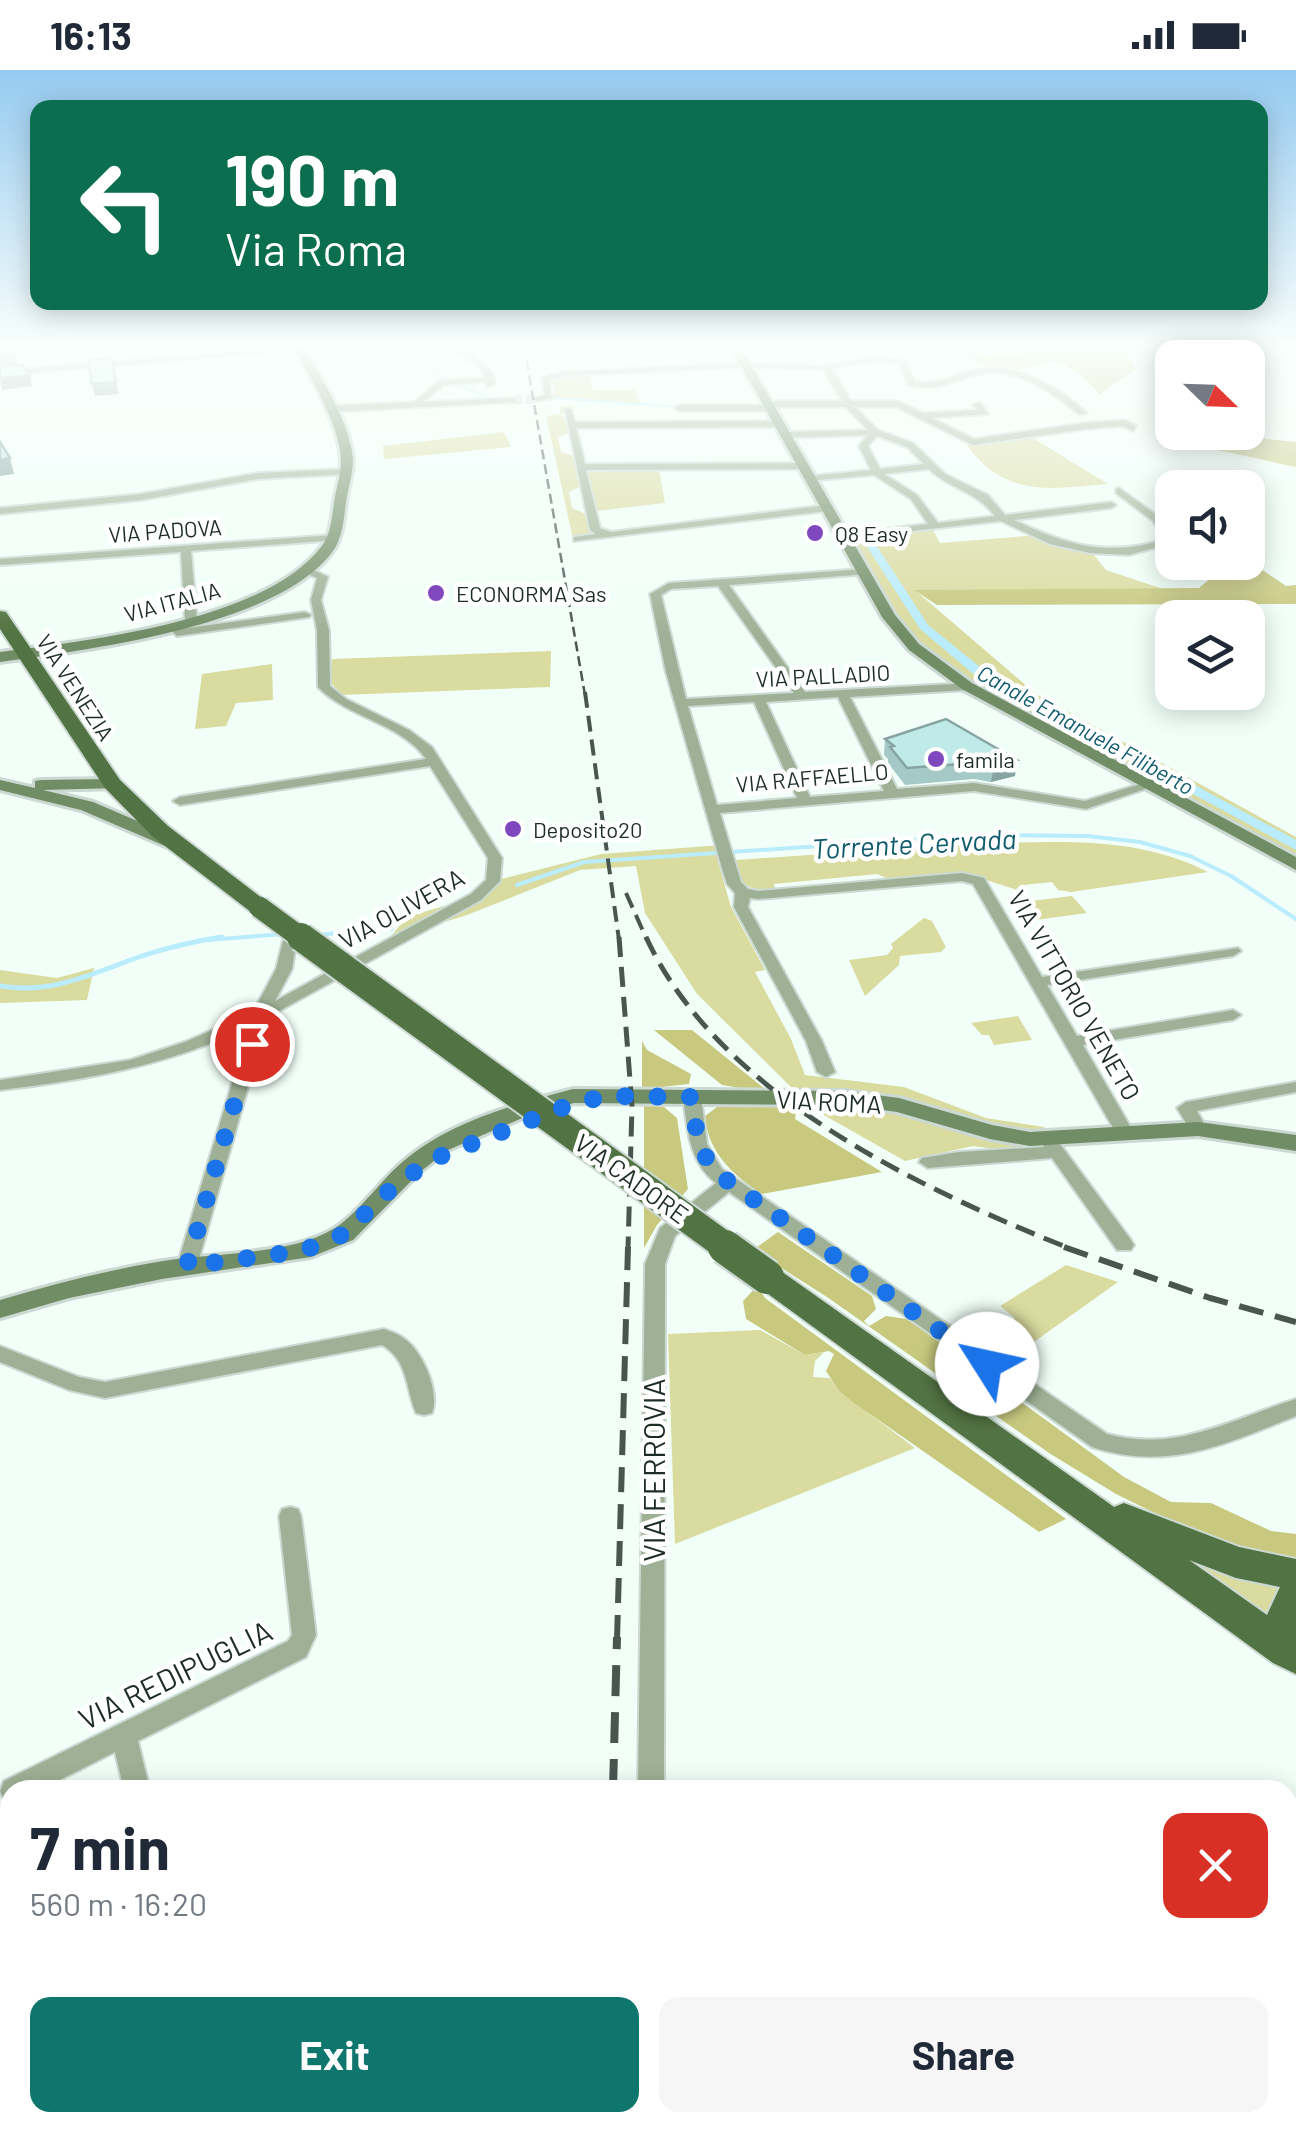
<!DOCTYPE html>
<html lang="en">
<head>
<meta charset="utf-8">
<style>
	body { margin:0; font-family:Barlow,sans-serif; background:#f6f6f7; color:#1f2937; height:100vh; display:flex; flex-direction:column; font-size:38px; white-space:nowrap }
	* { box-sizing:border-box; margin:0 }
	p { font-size:32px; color:#747a83 }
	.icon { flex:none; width:55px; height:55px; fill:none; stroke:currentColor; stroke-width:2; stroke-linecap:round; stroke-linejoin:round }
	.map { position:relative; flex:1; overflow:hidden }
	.side { position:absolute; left:0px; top:1710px; width:1298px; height:352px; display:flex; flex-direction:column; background:#fff; border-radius:30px 30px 0 0; box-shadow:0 5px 25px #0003 }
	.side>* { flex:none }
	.banner { position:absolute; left:30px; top:30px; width:1238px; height:210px; border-radius:20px; box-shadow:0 5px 25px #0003; background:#0b6e4f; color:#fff; overflow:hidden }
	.needle { width:65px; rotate:113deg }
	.controls { position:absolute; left:1155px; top:270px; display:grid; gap:20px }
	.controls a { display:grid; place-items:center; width:110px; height:110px; border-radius:20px; background:#fff; box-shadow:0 5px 25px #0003; font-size:50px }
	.pin { position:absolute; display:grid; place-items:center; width:85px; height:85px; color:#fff; margin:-42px; border:5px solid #fff; border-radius:50%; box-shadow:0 2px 10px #0007 }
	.me { position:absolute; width:110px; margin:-55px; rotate:305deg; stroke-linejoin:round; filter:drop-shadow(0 0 8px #0008) }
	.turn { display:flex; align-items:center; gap:35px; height:210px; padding:0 30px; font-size:45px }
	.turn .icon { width:130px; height:130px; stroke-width:2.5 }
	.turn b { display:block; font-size:70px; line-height:85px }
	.round { display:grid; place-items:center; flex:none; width:105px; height:105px; border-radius:20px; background:#f6f6f7 }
	.headline { display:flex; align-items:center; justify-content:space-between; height:170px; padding:0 30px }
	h1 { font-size:60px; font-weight:700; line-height:75px }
	.button { display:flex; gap:20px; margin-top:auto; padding:20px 30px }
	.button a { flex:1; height:115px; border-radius:20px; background:#0f766e; color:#fff; font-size:40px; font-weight:700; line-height:115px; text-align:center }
	.button a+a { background:#f6f6f7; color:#1f2937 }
	.status { display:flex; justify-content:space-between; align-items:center; height:70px; padding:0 50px; background:#fff; direction:ltr }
	.status svg { height:28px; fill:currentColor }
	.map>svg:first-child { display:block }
	.green { fill:#dadb9f }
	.forest { fill:#c8c97f }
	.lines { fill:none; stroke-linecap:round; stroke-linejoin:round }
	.stream-far2 { stroke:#b9ecfc; stroke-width:2.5 }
	.stream-far1 { stroke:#b9ecfc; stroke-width:4 }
	.stream { stroke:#b9ecfc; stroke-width:5 }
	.canal { fill:#b9ecfc; fill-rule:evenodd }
	.street-tunnel { stroke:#c7d5ce; stroke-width:9; stroke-dasharray:9 4; stroke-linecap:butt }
	.street-casing { stroke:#cbd9d2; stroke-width:4 }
	.secondary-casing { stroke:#cbd9d2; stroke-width:6 }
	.primary-casing { stroke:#cbd9d2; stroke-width:4 }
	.street { fill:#9eb196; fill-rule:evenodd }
	.secondary { fill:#718d66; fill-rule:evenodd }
	.primary { fill:#527343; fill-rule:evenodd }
	.rail-far4 { stroke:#485650; stroke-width:2.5; stroke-dasharray:10 5; stroke-linecap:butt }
	.rail-far3 { stroke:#485650; stroke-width:4; stroke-dasharray:16 8; stroke-linecap:butt }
	.rail-far2 { stroke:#485650; stroke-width:5; stroke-dasharray:20 10; stroke-linecap:butt }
	.rail-far1 { stroke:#485650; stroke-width:6; stroke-dasharray:25 12; stroke-linecap:butt }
	.rail { stroke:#485650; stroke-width:8; stroke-dasharray:31 16; stroke-linecap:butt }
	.primary-bridge-far2-casing { stroke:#cbd9d2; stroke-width:25; stroke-linecap:butt }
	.primary-bridge-far1-casing { stroke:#cbd9d2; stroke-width:32; stroke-linecap:butt }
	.primary-bridge-casing { stroke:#cbd9d2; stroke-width:39; stroke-linecap:butt }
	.primary-bridge-far2 { stroke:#527343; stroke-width:21 }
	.primary-bridge-far1 { stroke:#527343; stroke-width:28 }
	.primary-bridge { stroke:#527343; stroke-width:34 }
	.wall { fill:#a4c9c7 }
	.shaded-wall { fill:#86a4a2 }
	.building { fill:#bfeae7; stroke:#86a4a2; stroke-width:2.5 }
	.route { stroke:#1a73e8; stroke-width:18; stroke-dasharray:0 32.4 }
	.poi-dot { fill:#8048bf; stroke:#fff; stroke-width:4 }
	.labels { text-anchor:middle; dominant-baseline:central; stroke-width:9; stroke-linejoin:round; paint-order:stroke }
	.far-street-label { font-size:22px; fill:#1e2c26; stroke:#fff }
	.far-poi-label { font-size:22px; fill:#1e2c26; stroke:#fff; text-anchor:start }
	.far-water-label { font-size:22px; font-style:italic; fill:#105c6f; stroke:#fff }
	.street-label { font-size:25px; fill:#1e2c26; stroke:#fff }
	.water-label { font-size:28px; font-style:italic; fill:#105c6f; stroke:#fff }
	.near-street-label { font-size:30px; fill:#1e2c26; stroke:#fff }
</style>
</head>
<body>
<div class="status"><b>16:13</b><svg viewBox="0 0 49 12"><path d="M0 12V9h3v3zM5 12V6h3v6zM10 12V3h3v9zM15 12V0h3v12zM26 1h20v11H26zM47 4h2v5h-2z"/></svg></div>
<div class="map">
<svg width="1296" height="2062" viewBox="0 0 1296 2062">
	<rect width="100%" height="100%" fill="#f1fff8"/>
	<g class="green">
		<path d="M590,304L592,320H635L641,335L552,328L555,324L551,309Z"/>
		<path d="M561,336H574L560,345L566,349L569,363L558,367L561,382L574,386L580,417L569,422L572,438L586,444L591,462L597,466L573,469L546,346L560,344Z"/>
		<path d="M504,362L511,377L384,389L383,376Z"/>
		<path d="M1028,365L1108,414C1050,419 1005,428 967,375Z"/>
		<path d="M593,399H659L665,433L597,441L588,403Z"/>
		<path d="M932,458L940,473L1038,465L1090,480L1106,500L1163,519L916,521L1036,624L1296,767V793L1024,647L914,577L844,467Z"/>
		<path d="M551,581L550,617L341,625L330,611L332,589Z"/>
		<path d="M272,594L273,630L236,633L226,656L195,659L202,604Z"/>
		<path d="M987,773C1063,772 1138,766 1208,802L1071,822L1058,820L1052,812L1023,815L1025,820H1017L968,804L891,810L877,804L774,814L775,819L758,820L743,814L736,790Z"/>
		<path d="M722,775L727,790L718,792L731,837L765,900L755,902L791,969L805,1005L904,1017L986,1048L1044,1057L1046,1061L994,1054L886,1025L794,1020L697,924L645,843L636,796L580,800L467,845L412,862L383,877L406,847L476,827L493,811L601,784Z"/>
		<path d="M1072,826L1087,843L1028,851L1019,838L1022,832Z"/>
		<path d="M924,848L932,851L946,877L941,882L900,886L899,895L865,926L849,890L887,885L893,878L891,874Z"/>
		<path d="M94,898L87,930L0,933V900L57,908Z"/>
		<path d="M1018,946L1032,970L994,975L989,965H982L971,953Z"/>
		<path d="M808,1036L882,1039L1030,1078L1011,1081L973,1076L905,1091Z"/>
		<path d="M1066,1195L1118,1212L1024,1279L999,1260L1015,1248L1000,1236Z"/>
		<path d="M760,1260L805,1285L824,1282L815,1291L813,1307L830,1308L839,1321L915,1378L675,1474L668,1264Z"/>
		<path d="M1177,1483L1288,1515L1274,1551Z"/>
	</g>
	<g class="forest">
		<path d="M1024,276H1134L1131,286L1135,300L1100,324C1047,267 1051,304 991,301L988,296L964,288L1023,283Z"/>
		<path d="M1161,353L1172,355V362L1214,363L1296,372V397L1189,374L1156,358Z"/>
		<path d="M1248,490L1286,516L1296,515V534L937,535L914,520L1199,518L1211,508L1172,497Z"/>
		<path d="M654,960H692L770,1023L722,1015Z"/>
		<path d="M642,971L647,980L691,1004L689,1014L642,1019Z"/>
		<path d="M721,1034H786L796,1041L795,1049L882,1102L762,1124C733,1105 708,1083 705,1046Z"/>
		<path d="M644,1035L664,1037L677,1048L688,1119L657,1155L644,1178Z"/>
		<path d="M778,1162L872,1226L876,1239L864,1251L869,1256L886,1246L907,1249L1124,1407L1171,1432L1211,1433L1271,1461L1296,1464V1493L1193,1462L1116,1424L1049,1383L827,1227L753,1180Z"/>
		<path d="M757,1216L765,1228L1066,1449L1039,1462L854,1333L839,1321L826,1301L834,1284L829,1281L805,1285L746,1249L743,1231Z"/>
	</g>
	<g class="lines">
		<g class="stream-far2">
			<path d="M401,276L424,287L436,305L447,310"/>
			<path d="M453,313L485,326"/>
			<path d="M553,328L683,337"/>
		</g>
		<g class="stream-far1">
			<path d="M517,815L584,792L982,765L1087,766L1140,772L1190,786L1231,806L1296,849"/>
			<path d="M315,865L392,859"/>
			<path d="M207,870L284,864"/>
		</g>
		<path class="stream" d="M0,916C55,925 94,902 145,885C170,877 196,871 222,867"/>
		<path class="canal" d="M861,464H869L928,555L985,601L1296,770V780L977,607L920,559L860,466Z"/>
		<path class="street-tunnel" d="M513,330L536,329"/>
		<g class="street-casing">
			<g id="street">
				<path d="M303,276L300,280L0,305V301Z"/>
				<path d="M447,276C466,276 488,292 495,309L494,315L487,317L486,312L444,315L423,332L513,328L516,332L330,342L326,339L330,336L414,332L439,311L486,307L480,297Z"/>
				<path d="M962,276H971L979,284L972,286Z"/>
				<path d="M876,286L906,291L914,311C937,316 953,305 975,300C1016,291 1058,316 1087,343L1080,345C1049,320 1012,293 971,306C948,314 932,321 908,315L900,294C876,288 854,294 831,298L851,331H898L923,343L978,340L973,335L980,333L988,344L932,348L974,369L1085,353L1125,350L1136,356L1133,361L1123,356L1085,359L973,375L896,337H855L878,360L913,373L945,404L988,425L1005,445L1111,432L1116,435L1111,438L1014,450C1068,475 1101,486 1161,471L1162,464L1153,451L1116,423V419L1119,418L1159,447L1172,464L1171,473L1129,485L1090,483L1050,474L1001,451L840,469V465L844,464L928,454L911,429L874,405L807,411L805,409L810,406L871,400L859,376L868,365L785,368L781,365L785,362L868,360L846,337H773L770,341H679L675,338L679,335H765L768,331H842L823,299L743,297L562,306L549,311L552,328L536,331L532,329L545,325L542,308L561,302L746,293L824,296ZM877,366L907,377L924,394L880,399L868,376ZM929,399C952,421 974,419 995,446L938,453L917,425L884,404Z"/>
				<path d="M565,339H571L575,352L779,351L783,354L779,357L576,358L585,394L803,393L808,396L803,399L586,400L600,458L611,462L827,435L832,438L827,441L574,471V467L596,464L590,460Z"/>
				<path d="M346,399L349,400V404L258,409L141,430L0,444V438L141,424L258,403Z"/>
				<path d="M333,465L338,468L337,470L191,481L197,551L191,554L185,551L181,482L0,495V489Z"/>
				<path d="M302,498H310L328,507L321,530L329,560L330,616L346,629L409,660L432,677L502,788L500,811L481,830L268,947L197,1196L194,1201H180L177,1196L249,957C169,995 87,1010 0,1020V1010L130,990L185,972L253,942L276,899L283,871H293L296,874L292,899L275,931L471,824L486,810L488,788L430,696L180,735L173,731L180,727L426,689C401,653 348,648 318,617L317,560L311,530L317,508L302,502Z"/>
				<path d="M863,499L868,502L867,504L729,515L805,622L971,613L973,616L967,620L850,627L897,719L974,713L1085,731L1150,711L1157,715L1086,739L974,721L720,743L741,812L748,819L758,821L962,803L984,808L1042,907L1238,878L1241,881L1233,886L1047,915L1077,966L1233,940L1241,945L1233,950L1083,975L1134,1063L1131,1067L1125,1069L1116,1063L973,814L962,811L758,829L750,828L748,837L822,971L835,1002L826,1007L817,1002L806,971L734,837L735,823L727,814L722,798L666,602L650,524L669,513ZM718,516L794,623L686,629L661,525L671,519ZM838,627L884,721L810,727L766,632ZM754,632L797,728L717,735L688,636Z"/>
				<path d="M305,542L311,545L309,547L177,566L167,557L173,554L180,559Z"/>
				<path d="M1296,1012V1022L1197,1041L1207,1059L1198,1065L1192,1063L1177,1038L1186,1032Z"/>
				<path d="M692,1022L701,1027L707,1074L722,1099L1107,1364C1176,1383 1232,1349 1296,1329V1346C1226,1374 1168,1402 1092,1377L729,1122L675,1166L665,1194L664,1720H638L645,1194L660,1158L716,1113C689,1093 687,1057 683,1027Z"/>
				<path d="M1048,1064L1054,1066L1131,1170L1134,1175L1131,1180H1117L1052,1088L928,1098L919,1092L922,1088L959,1082L1044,1077L1039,1070Z"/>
				<path d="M384,1259C392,1262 399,1264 406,1270C423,1283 440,1322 432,1343L424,1345L416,1343C405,1317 409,1291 382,1275L105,1328L69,1320L0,1292V1276L79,1307L105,1312Z"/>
				<path d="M290,1437L298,1439L301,1446L316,1565L306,1587L138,1671L150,1720H124L115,1682L40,1720H10V1731L4,1729L0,1721L4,1711L288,1571L292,1565L279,1446L282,1439Z"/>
				<path d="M10,1993V2025L0,2029V1997Z"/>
				<rect x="634" y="2052" width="30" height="10"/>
			</g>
		</g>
		<g class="secondary-casing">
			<g id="secondary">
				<path d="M294,276H304C321,310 345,343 352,381C355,396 350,411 347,426C344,443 344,463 335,478C283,556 87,580 0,592V582C88,571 264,551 321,477C332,464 332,443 335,426C338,411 343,397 340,381C334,343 310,310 294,276Z"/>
				<path d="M730,276H740L895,545L919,574L972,613L1296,787V800L962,619L909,580L882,547Z"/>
				<path d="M112,709L121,714L118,718L43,720L93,732L177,768V776H165L81,740L0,720V710L35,718V711L41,710Z"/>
				<path d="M573,1019L845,1021L899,1028L992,1055L1030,1062L1198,1052L1296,1065V1081L1198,1066L1030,1076L990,1069L897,1042L845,1035L574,1033L527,1046L448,1080L420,1102L353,1170L311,1187L162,1209L69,1228L0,1248V1230C54,1214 108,1200 163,1191C213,1183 292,1185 335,1158C361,1141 381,1109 406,1089C452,1051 516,1034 573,1019Z"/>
			</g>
		</g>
		<g class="primary-casing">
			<g id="primary">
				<path d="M0,541L6,542L120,710L168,756L267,832L271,837L267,842H251L152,766L105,718L0,559Z"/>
				<path d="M767,1196L778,1199L1114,1437L1124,1433L1239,1477L1296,1489V1604L1273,1593L756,1215L751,1207L756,1199ZM1189,1490L1236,1508L1280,1517L1267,1545Z"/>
			</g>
		</g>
		<use href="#street" class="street"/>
		<use href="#secondary" class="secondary"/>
		<use href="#primary" class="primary"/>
		<path class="rail-far4" d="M524,276L585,625"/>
		<g class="rail-far3">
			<path d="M585,622L619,870"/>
			<path d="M626,823L647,870"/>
		</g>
		<g class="rail-far2">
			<path d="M619,867L632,1036L628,1179"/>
			<path d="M646,867C718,1024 918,1118 1071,1179"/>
		</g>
		<g class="rail-far1">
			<path d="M1064,1177L1210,1228L1296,1252"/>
			<path d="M617,1570L628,1177"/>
		</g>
		<g class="rail">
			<path d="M613,1720L617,1567"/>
			<path d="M588,2052V2062"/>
			<path d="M603,2052V2062"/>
		</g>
		<g class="primary-bridge-far2-casing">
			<path id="primary-bridge-far2" d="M259,837L304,870"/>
		</g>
		<g class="primary-bridge-far1-casing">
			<path id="primary-bridge-far1" d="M301,867L729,1179"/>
		</g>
		<g class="primary-bridge-casing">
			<path id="primary-bridge" d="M725,1177L767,1207"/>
		</g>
		<use href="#primary-bridge-far2" class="primary-bridge-far2"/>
		<use href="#primary-bridge-far1" class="primary-bridge-far1"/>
		<use href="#primary-bridge" class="primary-bridge"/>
	</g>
	<path class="wall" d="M946,649L1015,706L991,712L974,709L905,715L888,693V689L884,685L885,669Z"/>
	<g class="shaded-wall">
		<path d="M16,284L18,296L0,298V286Z"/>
		<path d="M30,305L32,316L2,320L0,308Z"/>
		<path d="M116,312L119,324L95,326L92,314Z"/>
		<path d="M10,388L14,404L0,406V390Z"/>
		<path d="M1017,690L1015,706L991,712L994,696Z"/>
	</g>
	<g class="building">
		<path d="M0,276H10L16,284L0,286Z"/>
		<path d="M112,288L116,312L92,314L88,290Z"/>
		<path d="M23,295L30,305L0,308V296Z"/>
		<path d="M0,372L10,388L0,390Z"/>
		<path d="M946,649L1017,690L994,696L976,693L907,698L890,677L894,676L885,669Z"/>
	</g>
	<linearGradient id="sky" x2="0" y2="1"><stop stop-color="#95caf0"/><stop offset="0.49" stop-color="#f9fffc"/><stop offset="1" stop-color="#f9fffc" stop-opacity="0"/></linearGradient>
	<rect width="1296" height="565" fill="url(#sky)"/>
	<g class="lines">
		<path class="route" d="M252,974L187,1196L302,1181L344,1164L392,1118L431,1090L569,1035L606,1026L692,1027L698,1074L715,1102L987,1294"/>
	</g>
	<g class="poi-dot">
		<circle cx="815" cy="463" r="10"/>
		<circle cx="436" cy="523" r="10"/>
		<circle cx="936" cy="689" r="10"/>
		<circle cx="513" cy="759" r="10"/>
	</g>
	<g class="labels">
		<g class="far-street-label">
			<text transform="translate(165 460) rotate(-4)">VIA PADOVA</text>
			<text transform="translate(172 531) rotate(-15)">VIA ITALIA</text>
			<text transform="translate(823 605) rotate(-3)">VIA PALLADIO</text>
			<text transform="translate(76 617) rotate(57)">VIA VENEZIA</text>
			<text transform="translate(812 707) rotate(-5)">VIA RAFFAELLO</text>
		</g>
		<g class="far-poi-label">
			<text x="835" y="463">Q8 Easy</text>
			<text x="456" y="523">ECONORMA Sas</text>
			<text x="956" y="689">famila</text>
			<text x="533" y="759">Deposito20</text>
		</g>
		<g class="far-water-label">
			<text transform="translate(1086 659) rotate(29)">Canale Emanuele Filiberto</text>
		</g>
		<g class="street-label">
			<text transform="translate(401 838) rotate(-29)">VIA OLIVERA</text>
			<text transform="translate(1075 925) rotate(60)">VIA VITTORIO VENETO</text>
			<text transform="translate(829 1031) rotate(3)">VIA ROMA</text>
			<text transform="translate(632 1108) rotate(36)">VIA CADORE</text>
		</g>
		<g class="water-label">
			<text transform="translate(914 773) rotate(-3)">Torrente Cervada</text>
		</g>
		<g class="near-street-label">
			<text transform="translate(653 1400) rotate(-90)">VIA FERROVIA</text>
			<text transform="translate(175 1604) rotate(-26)">VIA REDIPUGLIA</text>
		</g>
	</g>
</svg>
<div class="controls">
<a><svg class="needle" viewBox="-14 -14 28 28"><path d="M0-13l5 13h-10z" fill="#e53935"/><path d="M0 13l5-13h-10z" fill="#747a83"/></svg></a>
<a><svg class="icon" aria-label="sound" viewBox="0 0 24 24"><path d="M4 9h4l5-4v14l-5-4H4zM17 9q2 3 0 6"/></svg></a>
<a><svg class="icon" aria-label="layers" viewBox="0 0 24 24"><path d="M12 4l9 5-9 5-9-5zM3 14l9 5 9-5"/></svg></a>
</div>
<div class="pin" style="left:252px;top:974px;background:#d93025"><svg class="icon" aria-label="arrive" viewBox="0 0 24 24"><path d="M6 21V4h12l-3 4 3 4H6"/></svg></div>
<svg class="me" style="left:987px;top:1294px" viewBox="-20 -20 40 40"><circle r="19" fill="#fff"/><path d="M0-13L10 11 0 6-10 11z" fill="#1a73e8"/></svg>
<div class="banner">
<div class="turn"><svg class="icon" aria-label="left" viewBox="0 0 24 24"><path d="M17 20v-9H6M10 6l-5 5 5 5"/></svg><div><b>190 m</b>Via Roma</div></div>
</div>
<section class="side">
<div class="headline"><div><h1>7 min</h1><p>560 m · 16:20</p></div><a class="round" style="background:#d93025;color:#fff"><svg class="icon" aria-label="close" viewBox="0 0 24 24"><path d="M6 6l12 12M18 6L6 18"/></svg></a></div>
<div class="button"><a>Exit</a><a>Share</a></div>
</section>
</div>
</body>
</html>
